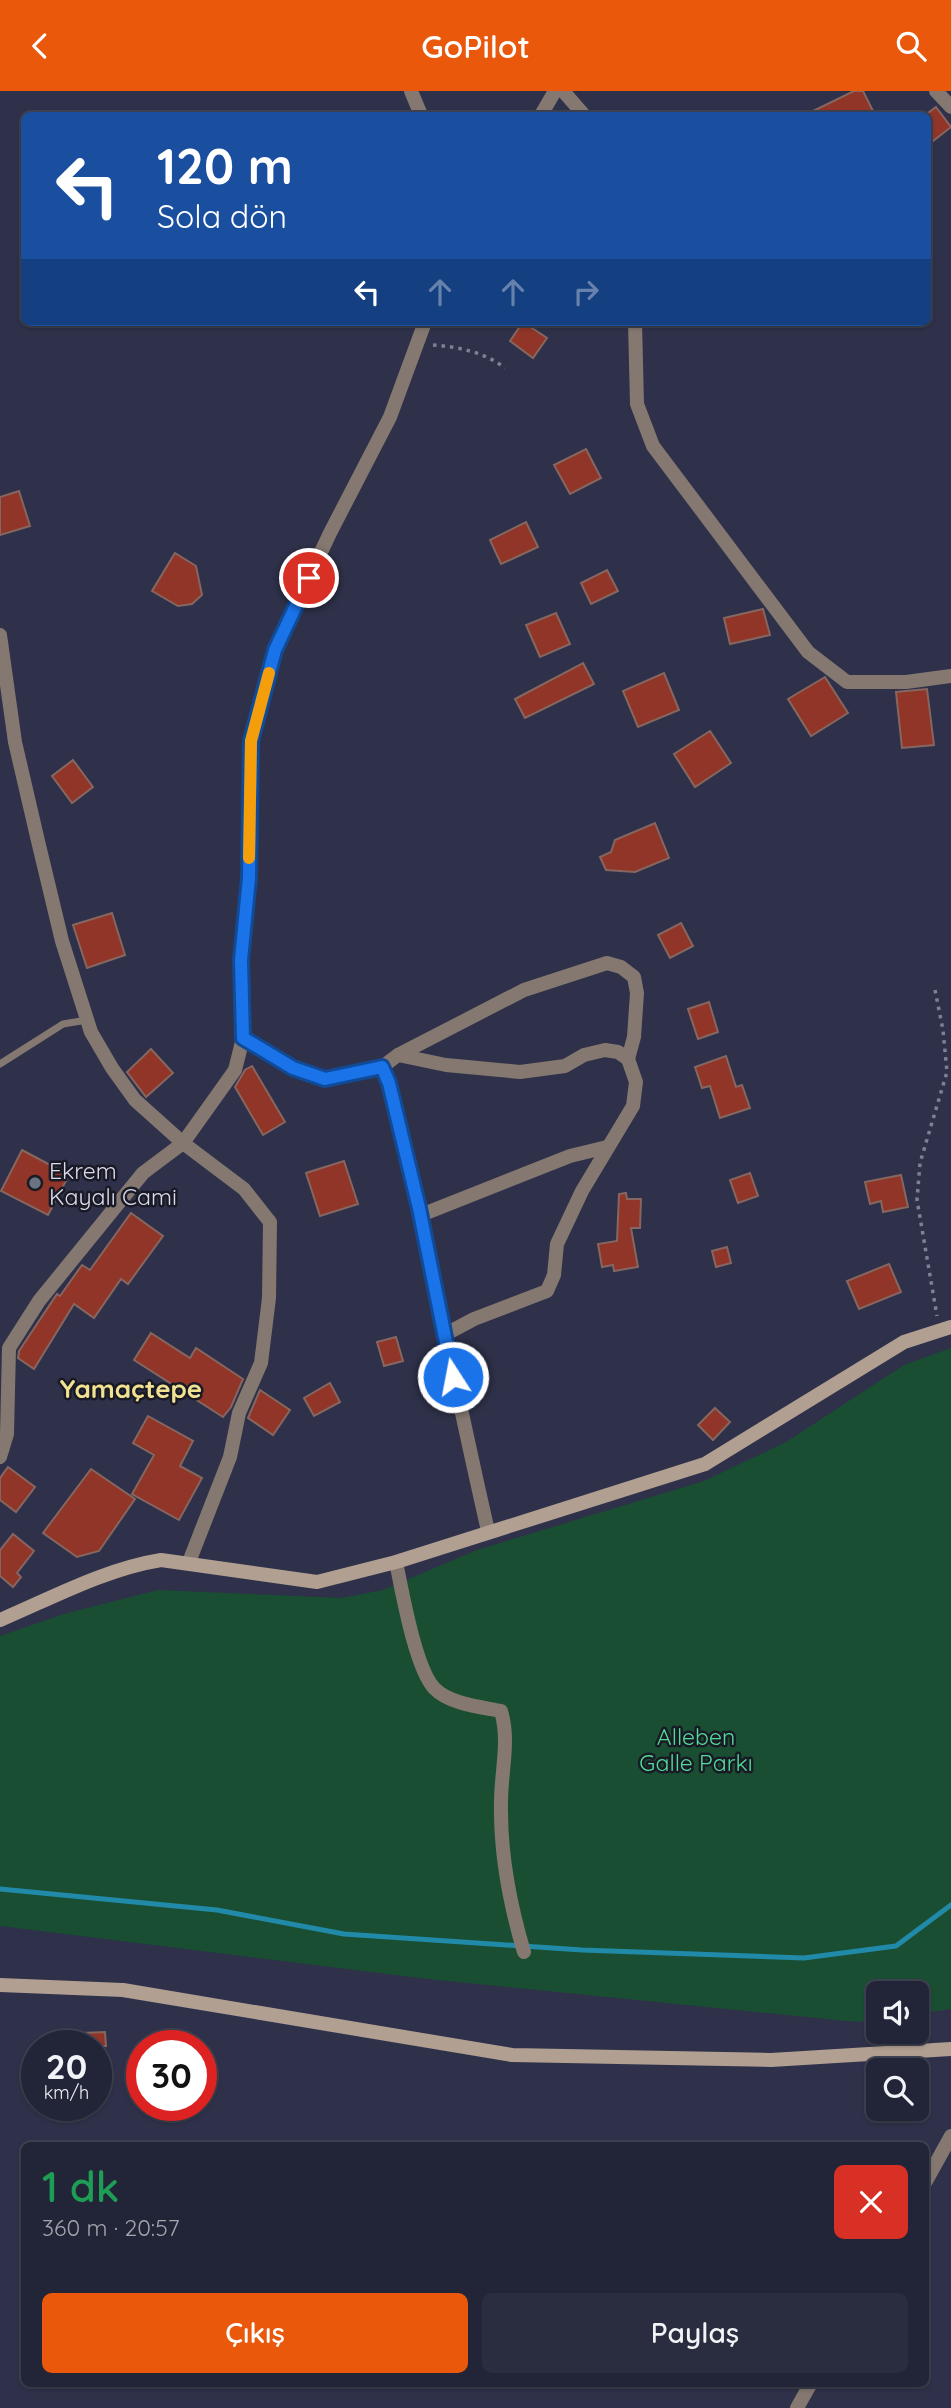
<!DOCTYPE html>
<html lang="tr">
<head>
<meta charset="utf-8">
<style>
	body { margin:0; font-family:Quicksand,sans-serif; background:#2a2d3f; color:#f1f3f6; height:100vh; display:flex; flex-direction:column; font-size:26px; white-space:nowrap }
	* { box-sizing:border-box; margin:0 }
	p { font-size:23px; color:#a2a5ad }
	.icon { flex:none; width:38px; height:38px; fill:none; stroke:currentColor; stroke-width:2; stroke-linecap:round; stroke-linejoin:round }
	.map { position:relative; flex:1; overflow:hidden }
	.drawer { position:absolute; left:21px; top:2051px; width:908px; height:245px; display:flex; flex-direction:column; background:#222537; border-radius:10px; box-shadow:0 2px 5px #0004,0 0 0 2px #3f4252 }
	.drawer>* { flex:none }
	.guide { position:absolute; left:21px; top:21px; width:910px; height:214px; border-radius:10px; box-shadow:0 2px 5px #0004,0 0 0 2px #3f4252; background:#1a4fa0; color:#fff; overflow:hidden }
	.tools { position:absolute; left:866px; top:1890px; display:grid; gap:14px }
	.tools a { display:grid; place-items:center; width:63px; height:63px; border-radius:10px; background:#222537; box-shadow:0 2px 5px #0004,0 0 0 2px #3f4252; font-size:35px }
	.speed { position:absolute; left:21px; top:1939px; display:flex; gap:14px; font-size:35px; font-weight:700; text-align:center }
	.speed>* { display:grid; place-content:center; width:91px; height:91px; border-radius:50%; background:#222537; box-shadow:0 2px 5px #0004,0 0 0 2px #3f4252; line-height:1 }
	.speed small { font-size:18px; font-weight:400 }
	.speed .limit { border:10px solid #d22; background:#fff; color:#111 }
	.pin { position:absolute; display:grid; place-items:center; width:60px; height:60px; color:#fff; margin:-30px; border:4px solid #fff; border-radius:50%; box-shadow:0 2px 7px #0007 }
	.me { position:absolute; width:77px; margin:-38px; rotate:349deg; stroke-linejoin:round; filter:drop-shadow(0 0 5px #0008) }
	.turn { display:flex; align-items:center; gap:24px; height:147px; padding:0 21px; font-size:32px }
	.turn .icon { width:91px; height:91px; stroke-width:2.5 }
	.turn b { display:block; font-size:49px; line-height:60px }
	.lanes { display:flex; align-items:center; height:66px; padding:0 21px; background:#0003; justify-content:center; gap:35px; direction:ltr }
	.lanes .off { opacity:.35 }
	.round { display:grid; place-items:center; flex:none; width:74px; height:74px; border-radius:10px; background:#2a2d3f }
	.summary { display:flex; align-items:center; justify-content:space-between; height:119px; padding:0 21px }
	h1 { font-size:42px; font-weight:600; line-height:52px; color:#1e9e55 }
	.primary-button { display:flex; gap:14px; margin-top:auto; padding:14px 21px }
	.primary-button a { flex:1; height:80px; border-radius:10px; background:#ea580c; color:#fff; font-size:28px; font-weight:600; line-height:80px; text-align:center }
	.primary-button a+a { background:#2a2d3f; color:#f1f3f6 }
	header { display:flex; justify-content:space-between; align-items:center; height:91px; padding:0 21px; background:#ea580c; color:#fff; font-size:32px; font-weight:600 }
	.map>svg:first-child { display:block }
	.green { fill:#1a4e33 }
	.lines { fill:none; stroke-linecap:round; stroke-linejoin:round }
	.stream { stroke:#218aa9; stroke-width:5 }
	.building { fill:#903527; stroke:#866660; stroke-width:2 }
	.path { stroke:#7e8095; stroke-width:3.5; stroke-dasharray:3.5 5; stroke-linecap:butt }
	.lane { stroke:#847870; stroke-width:7 }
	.street { stroke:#847870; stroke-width:14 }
	.secondary { stroke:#b19f91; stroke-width:14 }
	.route-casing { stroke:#114b97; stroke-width:18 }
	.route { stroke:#1a73e8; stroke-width:12 }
	.slow { stroke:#f59e0b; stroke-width:12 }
	.worship-dot { fill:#6b7280; stroke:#191a25; stroke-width:2.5 }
	.labels { text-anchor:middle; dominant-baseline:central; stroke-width:5; stroke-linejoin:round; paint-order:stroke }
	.poi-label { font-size:23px; fill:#dadcec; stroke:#191a25; text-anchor:start }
	.park-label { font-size:23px; fill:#50dc97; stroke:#191a25 }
	.quarter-label { font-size:26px; font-weight:bold; fill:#f1e293; stroke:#191a25 }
</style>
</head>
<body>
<header><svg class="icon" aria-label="back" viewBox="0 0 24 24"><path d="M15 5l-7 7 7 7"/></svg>GoPilot<svg class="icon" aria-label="search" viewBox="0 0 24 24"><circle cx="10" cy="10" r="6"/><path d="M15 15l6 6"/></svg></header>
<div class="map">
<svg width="951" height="2317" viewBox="0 0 951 2317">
	<rect width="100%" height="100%" fill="#2e3149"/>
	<path class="green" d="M951,1257V1918L917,1923V1902H878V1928L857,1931L428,1888L0,1835V1545L64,1523L158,1499L342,1507L383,1499L477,1459L704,1390L786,1351L904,1274Z"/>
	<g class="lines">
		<path class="stream" d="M0,1798L217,1819L344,1843L582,1859L804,1867L896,1855L951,1814"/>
	</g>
	<g class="building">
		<path d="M854,0H863L875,24H805Z"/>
		<path d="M936,16L951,36L928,54V22Z"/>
		<path d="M523,231L547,247L533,267L510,250Z"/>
		<path d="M586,358L601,387L570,403L554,374Z"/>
		<path d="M19,400L30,435L0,444V406Z"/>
		<path d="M526,431L538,456L501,473L490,449Z"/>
		<path d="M175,462L196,475L202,504L192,513L178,515L152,500Z"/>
		<path d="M607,479L618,500L591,513L581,492Z"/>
		<path d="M763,518L770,544L730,553L724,527Z"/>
		<path d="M556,522L570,553L540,566L526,534Z"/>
		<path d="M583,572L594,593L525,627L515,608Z"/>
		<path d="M664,582L679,619L638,636L623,600Z"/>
		<path d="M825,586L848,622L811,645L788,608Z"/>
		<path d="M927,598L934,654L902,657L896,601Z"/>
		<path d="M710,640L731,672L695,696L674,663Z"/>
		<path d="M73,669L93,696L72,712L52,685Z"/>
		<path d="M655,732L669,767L635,781L606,779L600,766L611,761L615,749Z"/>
		<path d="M112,822L125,864L87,877L73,834Z"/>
		<path d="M681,832L693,855L670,867L658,844Z"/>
		<path d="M709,911L718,941L698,948L688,918Z"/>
		<path d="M151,958L173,982L146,1006L127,981Z"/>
		<path d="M726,965L736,996L742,994L750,1017L720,1027L710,995L702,997L695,976Z"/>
		<path d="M252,975L285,1031L263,1044L235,996L245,979Z"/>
		<path d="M22,1059L69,1084L48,1124L1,1100Z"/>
		<path d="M344,1070L358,1113L320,1125L306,1082Z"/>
		<path d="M750,1082L758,1105L738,1112L730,1089Z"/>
		<path d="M901,1084L908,1116L883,1121L881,1110L870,1113L865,1091Z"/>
		<path d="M626,1102L627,1108H641L640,1137H631L638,1176L614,1180L613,1174L602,1176L598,1153L617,1150L619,1103Z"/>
		<path d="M131,1122L163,1145L128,1193L121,1188L94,1227L74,1213L34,1278L18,1267L19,1260L57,1203L60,1205L82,1174L90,1179Z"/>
		<path d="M727,1156L731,1172L716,1176L712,1160Z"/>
		<path d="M889,1173L901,1201L859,1218L847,1190Z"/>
		<path d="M151,1242L190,1267L196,1257L243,1288L231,1316L223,1326L134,1269Z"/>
		<path d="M396,1246L403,1270L384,1275L377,1251Z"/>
		<path d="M330,1292L340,1311L314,1325L304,1307Z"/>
		<path d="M260,1299L290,1319L273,1344L248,1327Z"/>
		<path d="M715,1317L730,1331L713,1349L698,1334Z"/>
		<path d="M148,1325L193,1350L180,1375L202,1387L179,1429L132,1403L154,1364L133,1352Z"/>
		<path d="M8,1376L35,1396L16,1421L0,1409V1387Z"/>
		<path d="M91,1378L135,1408L99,1460L77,1466L43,1442Z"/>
		<path d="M13,1443L34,1460L17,1482L21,1486L13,1496L0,1485V1459Z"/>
		<path d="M105,1941L106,1955H83L82,1942Z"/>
	</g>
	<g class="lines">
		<g class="path">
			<path d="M433,254C459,256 484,261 505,277"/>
			<path d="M935,899L943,939L947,981L920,1072L917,1109L937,1225"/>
		</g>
		<path class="lane" d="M0,973L63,933L87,929"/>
		<g class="street">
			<path d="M411,0L421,24"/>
			<path d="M563,0L584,24"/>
			<path d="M936,0L951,16"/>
			<path d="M541,24L555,0"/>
			<path d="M635,231L637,313L653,355L808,561L847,591H906L951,585"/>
			<path d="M0,544L15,651L38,750L62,850L91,941L112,977L135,1009L183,1052L244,1098L270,1131L269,1207L261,1272L239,1322L230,1366L189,1471"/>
			<path d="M243,947L293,977L325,988L382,976L389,992C425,1141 454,1291 488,1440"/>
			<path d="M398,964L524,899L607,872L621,876L634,886L637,902L634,946L628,968"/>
			<path d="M382,976L398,964L446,974L520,981L565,975L584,964L605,959L618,961L628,968L636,991L633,1015L582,1100L557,1153L554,1184L547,1200L474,1228L444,1244"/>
			<path d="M421,1124L570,1065L607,1056"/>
			<path d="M0,1366L7,1343L9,1257L39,1210L143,1082L183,1052L235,979L243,947L241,869L249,787L251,650L275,559L330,442L390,326L425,231"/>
			<path d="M396,1471C402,1500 415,1576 434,1597C449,1613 481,1616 501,1620C510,1650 501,1680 501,1711C500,1760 510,1814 524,1861"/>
			<path d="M926,2090L951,2045"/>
			<path d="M797,2317L811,2292"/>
		</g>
		<g class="secondary">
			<path d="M0,1529C52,1507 105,1478 161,1469L317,1491L396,1471L705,1373L904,1251L951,1236"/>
			<path d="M0,1894L123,1899L512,1964L771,1969L951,1958"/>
		</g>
	</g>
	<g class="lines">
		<g class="route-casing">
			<path id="route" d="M309,487L275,559L251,650L249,787L241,869L243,947L293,977L325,988L382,976L389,992L419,1117L453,1286"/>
		</g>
		<use href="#route" class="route"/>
		<path class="slow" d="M249,767L251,650L269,582"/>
	</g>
	<circle class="worship-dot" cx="35" cy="1092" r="7"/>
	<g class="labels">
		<g class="poi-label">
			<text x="49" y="1079">Ekrem<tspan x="49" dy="26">Kayalı Cami</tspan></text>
		</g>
		<g class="park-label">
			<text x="696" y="1645">Alleben<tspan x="696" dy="26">Galle Parkı</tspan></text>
		</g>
		<g class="quarter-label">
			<text x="131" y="1297">Yamaçtepe</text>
		</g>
	</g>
</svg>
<div class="tools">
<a><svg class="icon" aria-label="sound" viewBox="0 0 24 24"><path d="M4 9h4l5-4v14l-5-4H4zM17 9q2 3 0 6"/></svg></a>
<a><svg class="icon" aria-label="search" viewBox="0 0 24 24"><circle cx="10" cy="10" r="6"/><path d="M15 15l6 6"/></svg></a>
</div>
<div class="speed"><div>20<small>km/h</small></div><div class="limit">30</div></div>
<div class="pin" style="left:309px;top:487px;background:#d93025"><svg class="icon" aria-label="arrive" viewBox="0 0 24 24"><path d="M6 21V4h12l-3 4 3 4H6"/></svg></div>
<svg class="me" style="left:453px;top:1286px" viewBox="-20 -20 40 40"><circle r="17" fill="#1a73e8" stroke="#fff" stroke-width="3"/><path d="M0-11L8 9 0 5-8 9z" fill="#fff"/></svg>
<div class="guide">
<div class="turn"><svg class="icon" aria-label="left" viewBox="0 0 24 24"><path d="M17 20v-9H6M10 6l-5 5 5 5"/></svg><div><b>120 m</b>Sola dön</div></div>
<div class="lanes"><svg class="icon" aria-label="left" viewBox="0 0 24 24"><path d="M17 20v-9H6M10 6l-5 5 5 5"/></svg><svg class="icon off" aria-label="ahead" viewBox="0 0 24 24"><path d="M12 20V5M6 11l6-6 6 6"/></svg><svg class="icon off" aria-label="ahead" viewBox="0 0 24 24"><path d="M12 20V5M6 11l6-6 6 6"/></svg><svg class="icon off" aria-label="right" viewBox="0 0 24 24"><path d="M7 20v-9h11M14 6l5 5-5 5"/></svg></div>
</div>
<section class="drawer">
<div class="summary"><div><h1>1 dk</h1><p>360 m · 20:57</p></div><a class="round" style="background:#d93025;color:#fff"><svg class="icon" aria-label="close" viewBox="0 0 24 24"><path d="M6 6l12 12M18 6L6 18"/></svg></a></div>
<div class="primary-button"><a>Çıkış</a><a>Paylaş</a></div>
</section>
</div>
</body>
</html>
